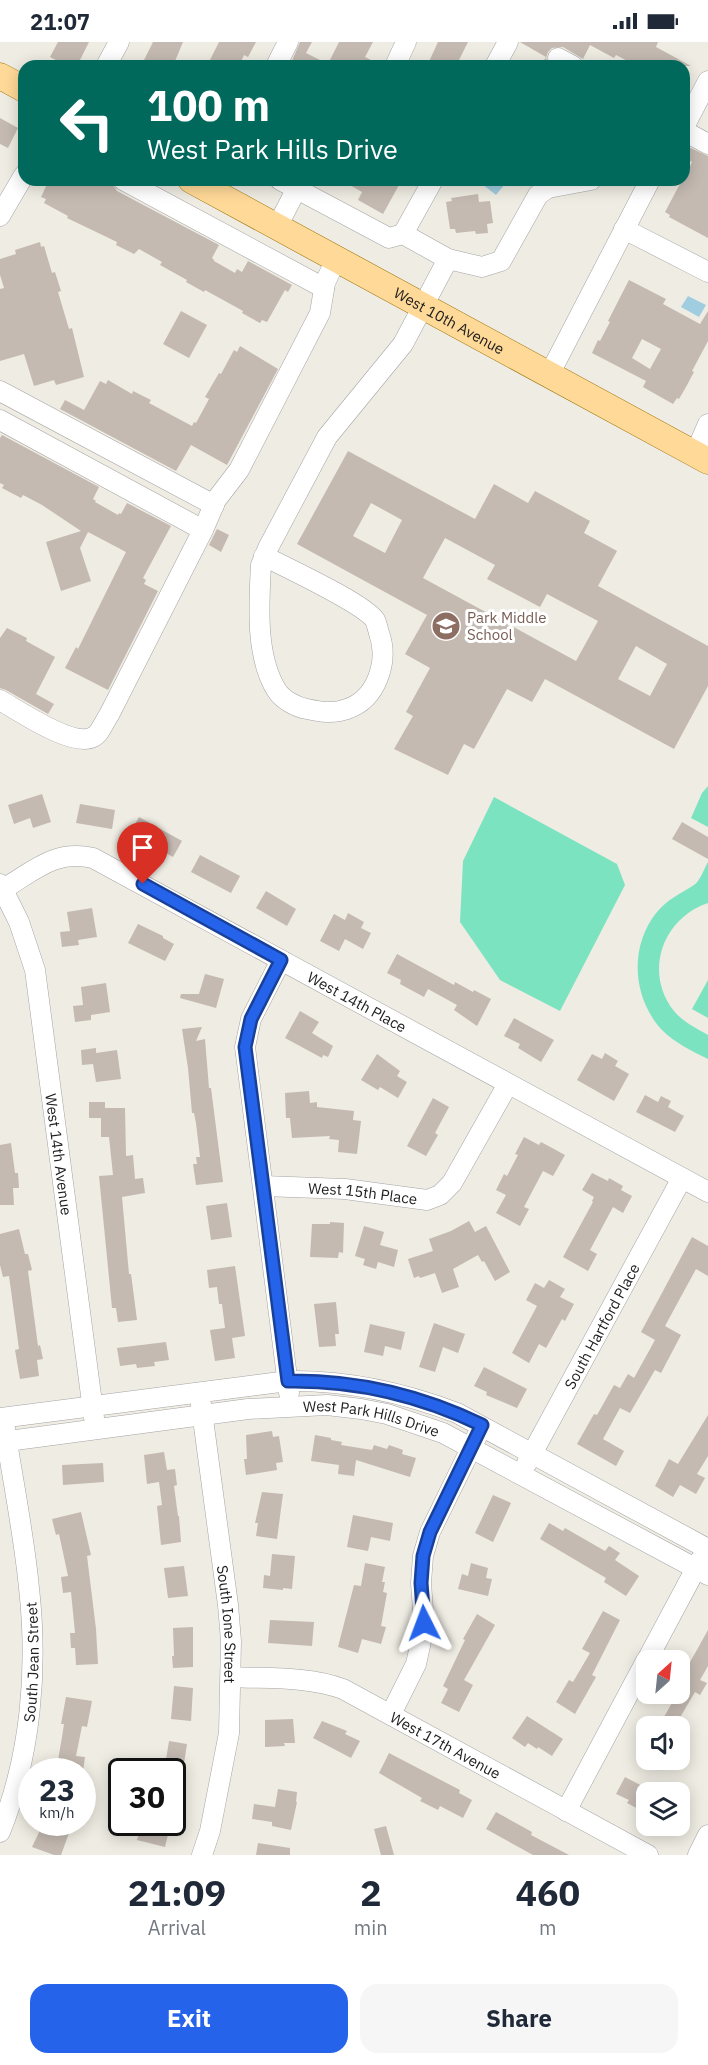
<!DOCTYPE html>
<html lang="en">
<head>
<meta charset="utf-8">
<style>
	body { margin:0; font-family:"IBM Plex Sans",sans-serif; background:#f6f6f7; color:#1f2937; height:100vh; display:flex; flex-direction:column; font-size:22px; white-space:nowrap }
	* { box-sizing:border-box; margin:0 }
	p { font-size:20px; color:#747a83 }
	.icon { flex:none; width:33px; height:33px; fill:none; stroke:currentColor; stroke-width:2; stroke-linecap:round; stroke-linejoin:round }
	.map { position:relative; height:1813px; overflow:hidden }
	.panel { display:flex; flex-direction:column; background:#fff; flex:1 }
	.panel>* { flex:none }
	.banner { position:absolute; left:18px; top:18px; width:672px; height:126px; border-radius:18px; box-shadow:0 3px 15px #0003; background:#00695c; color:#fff; overflow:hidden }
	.needle { width:39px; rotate:27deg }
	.fabs { position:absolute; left:636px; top:1608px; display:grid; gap:12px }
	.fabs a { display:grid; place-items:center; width:54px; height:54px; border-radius:12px; background:#fff; box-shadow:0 3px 15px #0003; font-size:30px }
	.speed { position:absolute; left:18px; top:1716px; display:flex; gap:12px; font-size:30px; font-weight:700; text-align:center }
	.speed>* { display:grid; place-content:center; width:78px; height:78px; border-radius:50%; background:#fff; box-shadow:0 3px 15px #0003; line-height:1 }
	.speed small { font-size:15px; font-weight:400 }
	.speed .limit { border:3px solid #111; border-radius:9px; background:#fff; color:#111 }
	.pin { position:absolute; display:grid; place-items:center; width:51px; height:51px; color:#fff; margin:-62px -26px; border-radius:50% 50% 50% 0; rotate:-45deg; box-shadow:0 0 6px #0007 }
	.pin .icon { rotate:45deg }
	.me { position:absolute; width:66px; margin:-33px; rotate:357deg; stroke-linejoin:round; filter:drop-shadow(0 0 4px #0008) }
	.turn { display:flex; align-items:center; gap:21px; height:126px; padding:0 30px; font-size:27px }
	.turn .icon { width:78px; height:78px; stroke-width:2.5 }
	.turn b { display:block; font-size:42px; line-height:51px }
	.eta { display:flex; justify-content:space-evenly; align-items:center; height:102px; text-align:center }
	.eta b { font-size:36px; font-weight:700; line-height:42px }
	.button { display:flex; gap:12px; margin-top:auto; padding:12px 30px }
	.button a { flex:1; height:69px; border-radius:18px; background:#2563eb; color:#fff; font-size:24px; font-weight:700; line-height:69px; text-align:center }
	.button a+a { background:#f6f6f7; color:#1f2937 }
	.status { display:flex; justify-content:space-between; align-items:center; height:42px; padding:0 30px; background:#fff; direction:ltr }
	.status svg { height:16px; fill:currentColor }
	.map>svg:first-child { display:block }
	.pitch { fill:#7ce3c1 }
	.water { fill:#a0cddf }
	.building { fill:#c4bab2; fill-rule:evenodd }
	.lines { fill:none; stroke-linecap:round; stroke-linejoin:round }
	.minor-casing { stroke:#a4a4a4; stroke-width:21 }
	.major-casing { stroke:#976e00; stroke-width:27 }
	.minor { stroke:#fff; stroke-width:20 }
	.major { stroke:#ffd998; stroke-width:26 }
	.route-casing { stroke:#184099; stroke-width:15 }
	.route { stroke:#2563eb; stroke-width:10 }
	.labels { text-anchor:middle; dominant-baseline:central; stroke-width:6; stroke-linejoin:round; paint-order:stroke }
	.street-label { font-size:15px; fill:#1d1d1d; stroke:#fff }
	.education-label { font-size:15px; fill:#785e54; stroke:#fff; text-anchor:start }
</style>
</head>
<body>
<div class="status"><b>21:07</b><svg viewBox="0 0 49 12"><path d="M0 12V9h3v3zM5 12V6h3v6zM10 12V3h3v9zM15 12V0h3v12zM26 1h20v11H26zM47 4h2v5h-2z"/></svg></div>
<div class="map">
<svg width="708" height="1813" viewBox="0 0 708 1813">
	<rect width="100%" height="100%" fill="#efece3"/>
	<g class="pitch">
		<path d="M708,744V785L691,776L702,751Z"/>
		<path d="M494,755L617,822L625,843L560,969L500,938L460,880L463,819Z"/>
		<path d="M708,820V861C663,876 643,930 674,969C683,980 696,986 708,993V1017C692,1009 675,1001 662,988C632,956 629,904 657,870C668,857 680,852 694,843C700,839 704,827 708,820Z"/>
		<path d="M708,938V976L692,967Z"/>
	</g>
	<g class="water">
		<path d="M477,138H501L505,142L496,153Z"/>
		<path d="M688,254L706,263L699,275L681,265Z"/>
	</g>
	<g class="building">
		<path d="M58,0H89L77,24H67L50,15Z"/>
		<path d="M153,0H183L173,24H141Z"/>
		<path d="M219,0H256L248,15L244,13L239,24H207Z"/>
		<path d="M300,0H312L306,11L328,22L339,0H373L365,15L383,24H301L292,19Z"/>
		<path d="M438,0H468L456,24H427Z"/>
		<path d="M520,0H658L656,5L691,24H637L616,13L614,16L590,3L583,17L563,5L552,6L548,10L546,16L549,24H541L546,15Z"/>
		<path d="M0,76L18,86L8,106L0,102Z"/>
		<path d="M684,103L708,114V196L669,175L670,173L665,170L682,138H684L692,120L684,115Z"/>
		<path d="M49,138H110L117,149L219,203L212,216L214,218V219L235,231L237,227L242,230L248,219L292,243L288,250L285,248L267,280L262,278L260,281L242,271L243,269L205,248L204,250L186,240L187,238L160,223L162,220L139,207L134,212L116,203L117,200L67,176L68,174L44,161L46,157L41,155Z"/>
		<path d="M341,138H398L396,142L399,143L383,172L358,158L362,150Z"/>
		<path d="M478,152L479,160L490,159L493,181L487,182L488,191L476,192L475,189L456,191L455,187H450L446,160L452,159L451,156Z"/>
		<path d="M40,200L41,205L44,204L52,231L55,230L61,249L58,250L69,287L72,286L84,335L56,343L54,338L34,344L24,312L0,319V247L4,246L0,233V217L16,212L15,208Z"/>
		<path d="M629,238L666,257L663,262L700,282L708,269V299L692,329L694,330L686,345L679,357L677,356L673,362L643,345L646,339L592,311L598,298L600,299L610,280L608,279ZM642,297L661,307L650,327L632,316Z"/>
		<path d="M181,269L207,283L189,316L163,302Z"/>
		<path d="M240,304L278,327L227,423L191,403L176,429L60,367L65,358L84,368L100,339L106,342L108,338L132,352L133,349L151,358L149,361L192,384L194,380L196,381L209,357L205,355L219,331L221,332L234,308L237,310Z"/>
		<path d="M2,393L99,445L93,457L96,459L95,460L118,473L119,471L121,472L127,461L171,484L143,536L146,538L144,542L158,549L108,648L65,626L76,605L78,607L126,510L88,490L80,506L91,539L61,549L46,500L81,489L42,463L23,453L21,456L2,446L4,443L0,441V396Z"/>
		<path d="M348,409L475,477L494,442L528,461L535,449L590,479L584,491L617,509L598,544L708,604V644L674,707L545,637L532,660L507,647L474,707L464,702L448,733L394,707L413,674L406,670L430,626L405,612L427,573L297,502ZM371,461L402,478L385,511L353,494ZM445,496L495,523L487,537L540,565L547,552L598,579L576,619L423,536ZM636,604L667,622L650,654L618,637Z"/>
		<path d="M217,487L229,493L221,510L209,503Z"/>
		<path d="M7,586L27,596L26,599L55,615L36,652L54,662L48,672L6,648L0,646V596Z"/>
		<path d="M42,752L51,780L33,786L30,776L14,782L8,763Z"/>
		<path d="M80,762L115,768L112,787L76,781Z"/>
		<path d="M139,775L182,799L173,815L160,808L159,811L142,802L144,799L130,791Z"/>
		<path d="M682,780L708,795V817L672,797Z"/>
		<path d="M200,813L240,834L231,851L191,830Z"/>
		<path d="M266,849L296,867L287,884L256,866Z"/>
		<path d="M92,866L97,895L78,898L79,903L62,905L60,890L70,889L67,870Z"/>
		<path d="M348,871L364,880L361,886L371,891L363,907L345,897L339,909L320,899L334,872L345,878Z"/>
		<path d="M138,882L163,894V896L174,902L165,919L128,901Z"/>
		<path d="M397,912L454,943L455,940L473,950L474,948L491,957L477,984L454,968L457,963L428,947L424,955L400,942L401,938L387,931Z"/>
		<path d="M205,932L224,937L216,966L180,956L181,952H199Z"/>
		<path d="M106,941L110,970L91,973V978L75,980L73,964L83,963L81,945Z"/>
		<path d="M300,969L319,980L312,991L333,1004L328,1015L323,1013L322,1016L285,996Z"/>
		<path d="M514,976L554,998L541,1020L518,1006L520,1002L504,994Z"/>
		<path d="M202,985L196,999L205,997L209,1046H211L223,1140L196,1143L193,1122H197L196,1115H200L196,1081L194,1071H192L188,1026L182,987Z"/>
		<path d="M96,1006V1011L117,1008L121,1037L96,1040L93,1022L82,1023L81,1008Z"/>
		<path d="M605,1011L618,1019L615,1024L629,1032L614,1059L577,1038L592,1012L602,1017Z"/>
		<path d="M377,1012L400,1029L397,1034L407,1040L398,1056L380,1045L378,1048L361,1038Z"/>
		<path d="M309,1049L310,1061L317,1060V1065L354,1069L353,1078L361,1079L357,1112L338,1110L339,1098L329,1097L330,1094L292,1096L290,1076H286L285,1051Z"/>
		<path d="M645,1053L658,1060L661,1054L671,1059L668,1065L684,1074L675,1090L636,1070Z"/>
		<path d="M433,1056L449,1065L435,1091L438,1093L426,1114L407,1104Z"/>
		<path d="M89,1060H105V1066H125L126,1114L133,1113L135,1137L143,1136L145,1151L122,1155L129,1232H131L137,1278L118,1280L116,1266H112L99,1134L113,1133L109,1095H101V1076H89Z"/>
		<path d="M524,1095L539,1103L541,1100L565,1113L553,1134L543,1129L524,1165L529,1167L520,1184L496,1171L506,1153L496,1148L504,1132L507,1134L518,1113L515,1112Z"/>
		<path d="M11,1101L15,1131H18L19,1146H13L14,1163H0V1103Z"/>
		<path d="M592,1131L608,1139L609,1136L623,1144L621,1148L632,1154L623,1171L613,1165L590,1208L597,1212L588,1229L563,1215L593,1160L592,1159L594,1155L582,1148Z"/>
		<path d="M227,1161L232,1195L211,1198L206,1164Z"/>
		<path d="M469,1179L475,1190L486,1184L510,1230L495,1239L484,1219L482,1220L478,1213L453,1227L459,1245L442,1251L435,1231L420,1236L419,1234L414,1236L408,1217L433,1209L429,1197L451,1189Z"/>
		<path d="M330,1180L344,1181L343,1211L339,1210L338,1216L310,1215L312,1182H330Z"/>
		<path d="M364,1184L384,1190L380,1203L398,1208L394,1225L378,1220L376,1227L363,1223L365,1217L355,1214Z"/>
		<path d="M19,1187L25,1212H28L32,1228L28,1229L38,1304L40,1303L43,1317L37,1318L39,1334L20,1337L15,1308L19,1307L9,1234L3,1235L0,1223V1192Z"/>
		<path d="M692,1195L708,1204V1234L696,1227L665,1284L681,1293L661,1331L655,1328L630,1371L620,1366L603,1397L624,1409L616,1424L577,1402L594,1372L597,1373L614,1343L620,1346L628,1332L634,1336L655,1298L641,1290Z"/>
		<path d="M235,1224L245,1294L232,1296L235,1316L215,1319L210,1288L225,1286L222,1262H219L217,1245L209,1246L207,1228Z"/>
		<path d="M549,1238L565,1247L560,1255L574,1262L565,1279L562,1277L546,1306L539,1302L529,1321L512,1311L537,1264L526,1258L535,1241L544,1246Z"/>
		<path d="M336,1260L339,1292H335L336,1304L319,1305L314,1262Z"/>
		<path d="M434,1281L465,1292L458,1311L443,1305L435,1330L419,1325Z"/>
		<path d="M370,1282L405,1290L401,1308L385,1304L383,1314L364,1310Z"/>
		<path d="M166,1300L169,1318L154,1320L155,1324L137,1326L136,1322L120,1324L117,1306Z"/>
		<path d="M484,1325L527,1347L517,1366L486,1353L487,1350L474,1344Z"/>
		<path d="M708,1373V1414L697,1432L705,1436L696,1452L680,1443L673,1455L655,1444L669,1417L678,1422Z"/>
		<path d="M272,1389L273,1395L279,1394L283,1420L276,1421L277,1428L246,1433L244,1417H247L246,1393Z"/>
		<path d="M315,1393L331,1396V1398L342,1400L341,1403L372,1408L374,1403L387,1407L389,1403L403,1408L402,1412L416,1416L410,1435L356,1418L354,1434L338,1432L339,1423L311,1419Z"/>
		<path d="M164,1410L167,1428L175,1427L177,1443L174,1444L178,1474H179L181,1500L161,1503L157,1464L162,1463L159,1440L147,1442L144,1413Z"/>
		<path d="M103,1421L104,1440L63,1443L62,1423Z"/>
		<path d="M262,1450L283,1452L277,1497L256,1494L258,1481H255Z"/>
		<path d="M493,1453L511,1461L493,1500L475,1491Z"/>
		<path d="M81,1470L91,1513L87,1514L96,1587L98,1622L76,1623L75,1606H71L70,1591H75L71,1550L63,1551L61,1535L68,1534L59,1492L56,1493L52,1477Z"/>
		<path d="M353,1473L393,1481L390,1499L371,1495L368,1509L347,1505Z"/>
		<path d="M549,1481L563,1489L565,1486L605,1509L609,1504L620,1511L615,1518L639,1534L626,1554L604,1540L606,1536L540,1497Z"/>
		<path d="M272,1512L295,1514L292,1547L283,1546V1548L263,1546L264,1533L270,1534Z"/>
		<path d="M365,1521L385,1525L382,1540H385L383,1550L387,1551L381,1584L386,1585L381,1602L362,1597L358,1611L338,1605L354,1543L361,1544Z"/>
		<path d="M471,1521L488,1526L486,1536L492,1537L488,1554L458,1547L462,1532L468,1534Z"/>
		<path d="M184,1524L188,1554L168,1556L164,1526Z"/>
		<path d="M603,1569L620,1578L592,1633L596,1635L575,1672L556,1660L569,1638L573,1640L590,1611L582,1607Z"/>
		<path d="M477,1572L495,1583L464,1638L473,1643L459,1670L441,1661L448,1647L443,1644L465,1598L463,1597Z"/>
		<path d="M270,1578L314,1580L312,1604L268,1601Z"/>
		<path d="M193,1585V1625L173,1626L172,1614H174L173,1586Z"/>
		<path d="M708,1588V1624L700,1638L707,1641L700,1653L695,1650L675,1684H659L673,1659L659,1652H680V1628L684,1631Z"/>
		<path d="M174,1644L193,1646L191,1679L171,1677Z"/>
		<path d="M66,1655L92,1659L87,1685L82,1684L76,1714L85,1715L83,1730H62L63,1725L57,1724L62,1695L64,1682H61Z"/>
		<path d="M527,1674L563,1697L552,1714L538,1705L537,1707L528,1701L525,1705L512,1696Z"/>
		<path d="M293,1677L295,1701H284L285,1704L265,1705V1678Z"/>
		<path d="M322,1679L347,1689L345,1692L360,1699L351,1716L313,1696Z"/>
		<path d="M169,1699L187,1702L179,1754H172V1730H164Z"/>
		<path d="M389,1711L460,1748L459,1751L472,1758L463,1776L440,1764L438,1768L420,1759L422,1756L379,1731Z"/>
		<path d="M625,1735L646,1746V1759L642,1769L627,1761L629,1758L616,1752Z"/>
		<path d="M278,1747L297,1750L296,1760H297L291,1788L272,1784V1780L252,1777L254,1762L275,1765Z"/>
		<path d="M496,1770L532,1790L531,1793L569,1813H533L486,1787Z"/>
		<path d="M44,1780H73L61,1813H54L32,1805Z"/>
		<path d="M142,1780H171L165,1805L137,1798Z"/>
		<path d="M386,1784L394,1813H381L374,1787Z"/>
		<path d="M258,1801L290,1806V1813H256Z"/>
	</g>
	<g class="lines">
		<g class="minor-casing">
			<g id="minor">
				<path d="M558,16L573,24"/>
				<path d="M106,24L119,0"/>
				<path d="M276,24L288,0"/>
				<path d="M395,24L406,0"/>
				<path d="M495,24L508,0"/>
				<path d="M684,85L708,39"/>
				<path d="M684,89L708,102"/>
				<path d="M123,138L324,246"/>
				<path d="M280,138L389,196L403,192L448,217"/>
				<path d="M0,174L24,133"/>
				<path d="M277,185L296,148"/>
				<path d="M624,187L708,230"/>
				<path d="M403,192L433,138"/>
				<path d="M549,333L650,138"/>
				<path d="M0,349L214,463"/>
				<path d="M0,378L203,488L109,673C104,680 100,692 93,695C73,706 19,669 0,658"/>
				<path d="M695,412L708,382"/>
				<path d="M203,488L216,458L239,428L320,271L325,241L336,217"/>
				<path d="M264,514C287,526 363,561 375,578C377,582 378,588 379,591C389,619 377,657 347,667C333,672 321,670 307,667C296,665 283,658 277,649C255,614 259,562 261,523L268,506L327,395L403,302L448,217L482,225L501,219L538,153L548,146L591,138"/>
				<path id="s1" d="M0,842L19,880L35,928L94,1376"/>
				<path id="s2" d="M3,847C34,829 55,807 93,816L708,1150"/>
				<path d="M281,918L251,977L245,1005L289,1351"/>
				<path id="s3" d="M263,1144L345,1147L427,1158L440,1153L452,1141L508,1042"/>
				<path id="s4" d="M201,1362L228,1563L231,1599L229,1691L210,1789L202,1813"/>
				<path d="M0,1376L288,1339C348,1338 402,1350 457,1371L708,1507"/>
				<path id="s5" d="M0,1400L248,1367L327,1363L361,1367L387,1372L443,1391L708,1533"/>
				<path id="s6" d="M527,1421L682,1136"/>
				<path d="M647,1618L701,1517"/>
				<path id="s7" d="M231,1635C268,1637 308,1634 343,1647L648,1813"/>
				<path d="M391,1672L416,1622L420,1604L424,1582L421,1541L423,1514L430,1490L477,1394"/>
				<path d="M566,1769L646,1619"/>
				<path id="s8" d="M0,1790C31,1714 38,1627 29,1546C24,1493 13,1440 5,1387"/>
				<path d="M698,1813L708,1793"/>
			</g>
		</g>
		<g class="major-casing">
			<g id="major">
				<path d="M0,34L24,47"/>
				<path id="s9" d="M191,138L708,419"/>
			</g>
		</g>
		<use href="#minor" class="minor"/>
		<use href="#major" class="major"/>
	</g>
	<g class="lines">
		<g class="route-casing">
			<path id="route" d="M143,842L281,918L251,977L245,1005L288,1339C357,1338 420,1353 482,1383L430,1490L423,1514L421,1541L424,1581"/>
		</g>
		<use href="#route" class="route"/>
	</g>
	<defs>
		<g id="school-disc" transform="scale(1.5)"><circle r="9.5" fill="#8d6e63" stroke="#fff"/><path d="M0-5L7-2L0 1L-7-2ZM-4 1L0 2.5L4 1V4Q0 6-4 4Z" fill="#fff"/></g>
	</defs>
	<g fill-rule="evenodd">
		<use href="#school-disc" x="446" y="584"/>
	</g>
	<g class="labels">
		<g class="street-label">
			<text stroke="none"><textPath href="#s9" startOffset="294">West 10th Avenue</textPath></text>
			<text stroke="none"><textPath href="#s2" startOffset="399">West 14th Place</textPath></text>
			<text stroke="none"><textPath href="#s1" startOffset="279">West 14th Avenue</textPath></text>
			<text stroke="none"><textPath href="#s3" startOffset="100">West 15th Place</textPath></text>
			<text stroke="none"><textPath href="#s6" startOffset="156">South Hartford Place</textPath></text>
			<text stroke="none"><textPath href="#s5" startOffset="375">West Park Hills Drive</textPath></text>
			<text stroke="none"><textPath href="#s4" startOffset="222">South Ione Street</textPath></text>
			<text stroke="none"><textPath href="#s8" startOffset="174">South Jean Street</textPath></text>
			<text stroke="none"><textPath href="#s7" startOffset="230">West 17th Avenue</textPath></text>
		</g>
		<g class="education-label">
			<text x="467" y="575">Park Middle<tspan x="467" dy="17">School</tspan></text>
		</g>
	</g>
</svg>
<div class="fabs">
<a><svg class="needle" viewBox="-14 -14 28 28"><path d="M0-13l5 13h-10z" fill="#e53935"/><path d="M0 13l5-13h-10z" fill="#747a83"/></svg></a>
<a><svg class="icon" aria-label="sound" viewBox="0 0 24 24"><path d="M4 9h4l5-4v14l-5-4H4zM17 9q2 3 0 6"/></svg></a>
<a><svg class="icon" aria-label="layers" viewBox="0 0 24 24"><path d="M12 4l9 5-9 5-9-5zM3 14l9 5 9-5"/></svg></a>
</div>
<div class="speed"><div>23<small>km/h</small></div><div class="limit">30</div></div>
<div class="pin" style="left:143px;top:842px;background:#d93025"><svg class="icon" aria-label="arrive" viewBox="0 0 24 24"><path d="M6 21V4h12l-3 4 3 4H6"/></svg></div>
<svg class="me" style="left:424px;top:1581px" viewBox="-20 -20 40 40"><path d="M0-17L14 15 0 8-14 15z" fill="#2563eb" stroke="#fff" stroke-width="4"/></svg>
<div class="banner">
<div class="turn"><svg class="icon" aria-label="left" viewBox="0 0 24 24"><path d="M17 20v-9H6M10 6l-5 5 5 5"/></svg><div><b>100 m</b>West Park Hills Drive</div></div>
</div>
</div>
<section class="panel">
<div class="eta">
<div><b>21:09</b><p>Arrival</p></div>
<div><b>2</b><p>min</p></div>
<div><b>460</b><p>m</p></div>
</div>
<div class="button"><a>Exit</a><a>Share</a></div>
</section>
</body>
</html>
